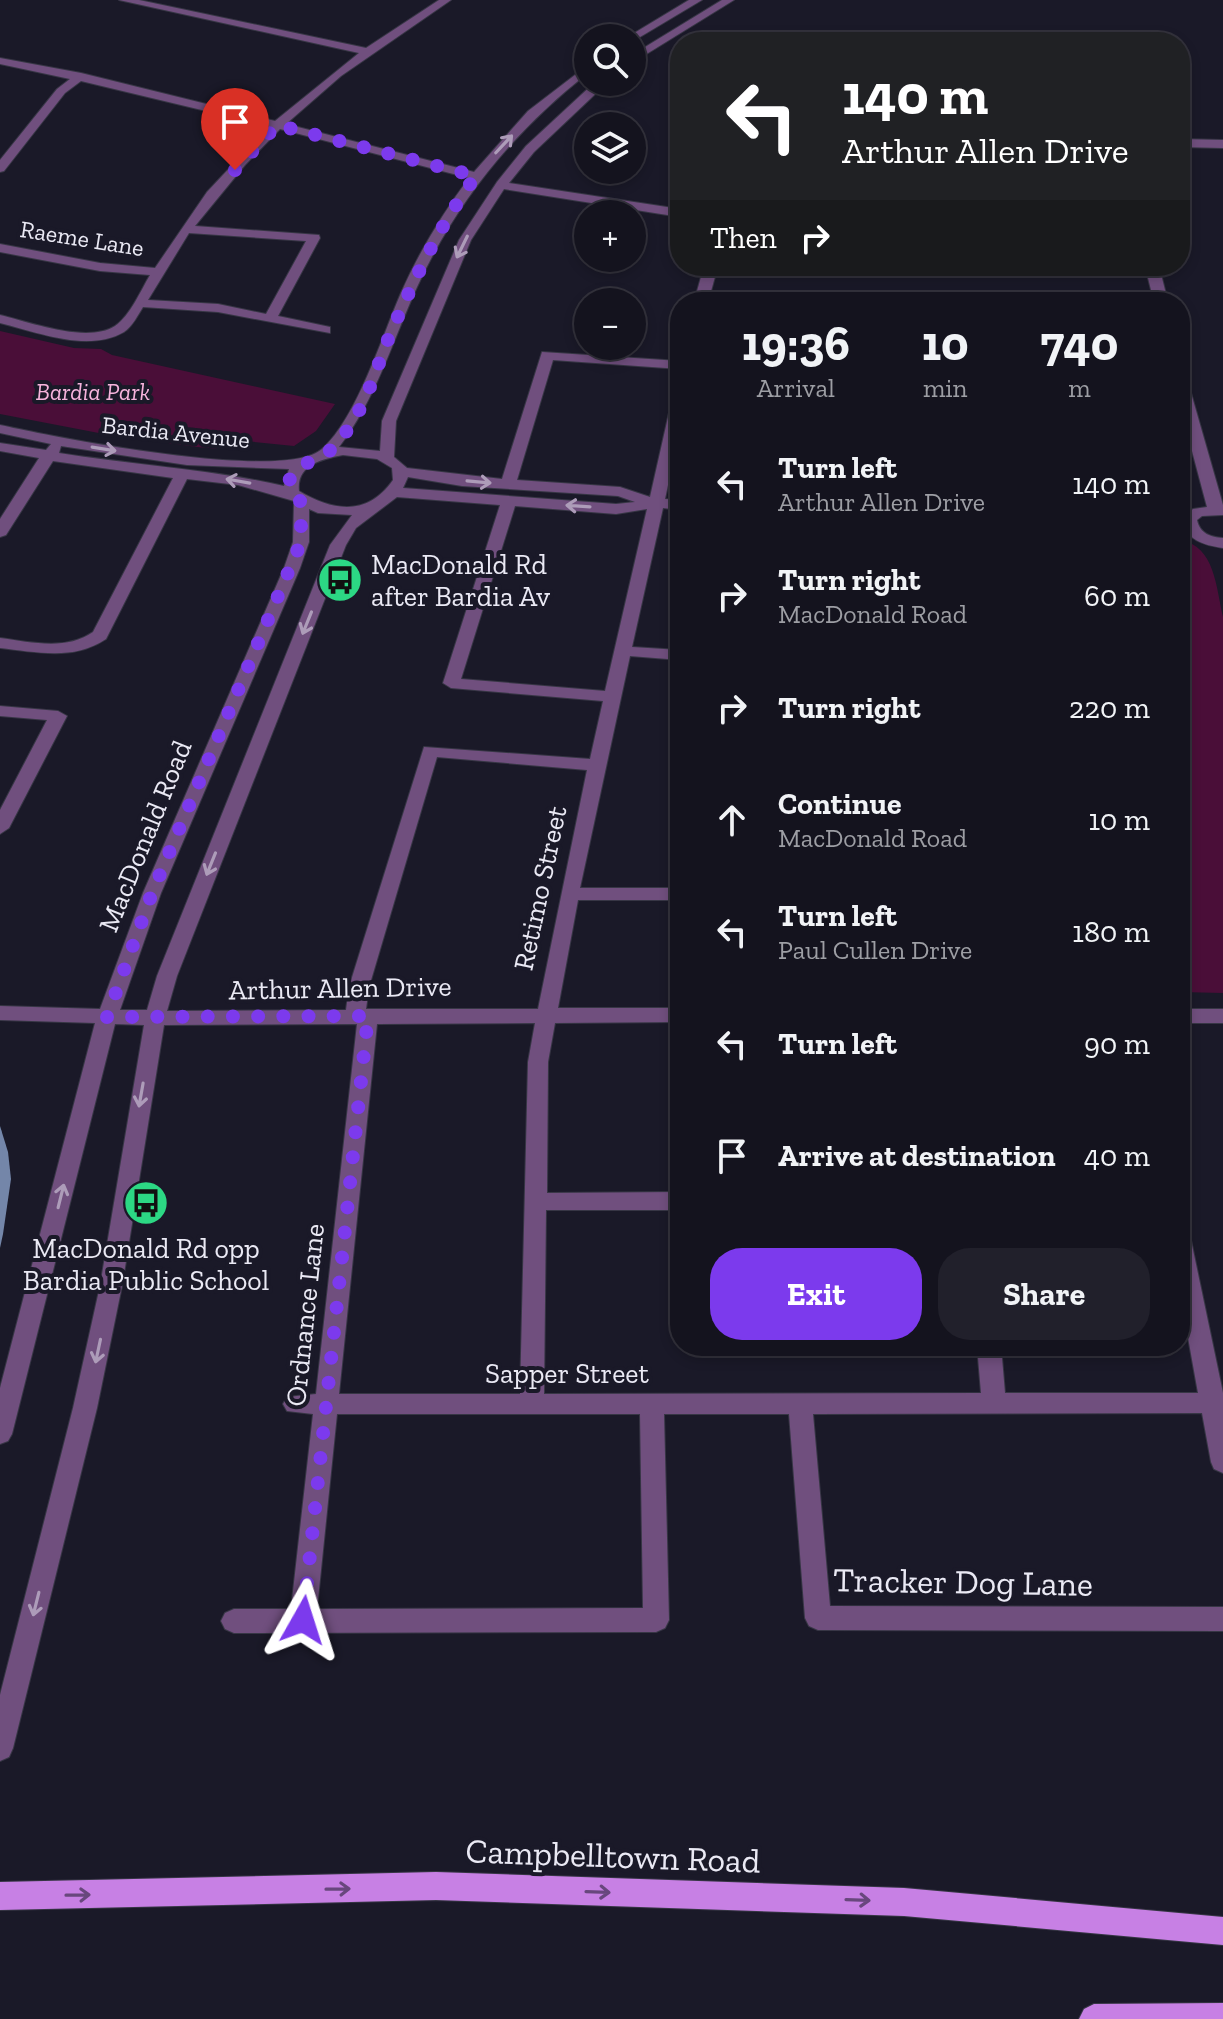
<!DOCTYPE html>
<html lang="en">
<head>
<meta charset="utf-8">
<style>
	body { margin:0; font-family:"Zilla Slab",serif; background:#21202b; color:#f1f3f6; height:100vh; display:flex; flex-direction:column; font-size:30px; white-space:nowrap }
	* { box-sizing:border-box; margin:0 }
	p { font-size:26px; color:#9d9ea4 }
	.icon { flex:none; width:44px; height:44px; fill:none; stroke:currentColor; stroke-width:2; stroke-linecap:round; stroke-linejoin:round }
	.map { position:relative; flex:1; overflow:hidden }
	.drawer { position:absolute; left:670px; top:292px; width:520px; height:1064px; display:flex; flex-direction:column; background:#14131e; border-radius:32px; box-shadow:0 4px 12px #0003,0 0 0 2px #33323c }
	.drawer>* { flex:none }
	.banner { position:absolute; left:670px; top:32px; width:520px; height:244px; border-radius:32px; box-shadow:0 4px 12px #0003,0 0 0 2px #33323c; background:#202124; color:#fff; overflow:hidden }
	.buttons { position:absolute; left:574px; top:24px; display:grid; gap:16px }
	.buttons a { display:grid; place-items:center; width:72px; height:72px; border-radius:50%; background:#14131e; box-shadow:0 4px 12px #0003,0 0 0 2px #33323c; font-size:40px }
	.pin { position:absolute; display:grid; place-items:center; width:68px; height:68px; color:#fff; margin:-82px -34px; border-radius:50% 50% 50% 0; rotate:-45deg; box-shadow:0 0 8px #0007 }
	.pin .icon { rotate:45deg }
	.me { position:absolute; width:88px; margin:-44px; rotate:6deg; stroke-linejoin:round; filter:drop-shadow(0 0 6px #0008) }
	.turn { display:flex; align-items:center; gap:28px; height:168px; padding:0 40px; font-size:36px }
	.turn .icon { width:104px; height:104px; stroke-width:2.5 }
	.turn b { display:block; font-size:56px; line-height:68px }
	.then { display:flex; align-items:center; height:76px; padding:0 40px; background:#0003; gap:16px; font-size:30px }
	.eta { display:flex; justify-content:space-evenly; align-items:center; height:136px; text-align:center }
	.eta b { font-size:48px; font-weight:700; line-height:56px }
	.primary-button { display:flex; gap:16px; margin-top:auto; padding:16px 40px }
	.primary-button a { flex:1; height:92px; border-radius:32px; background:#7c3aed; color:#fff; font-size:32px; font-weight:700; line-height:92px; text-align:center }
	.primary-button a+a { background:#21202b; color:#f1f3f6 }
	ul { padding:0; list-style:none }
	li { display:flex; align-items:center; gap:24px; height:112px; padding:0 40px }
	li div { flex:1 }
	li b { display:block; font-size:30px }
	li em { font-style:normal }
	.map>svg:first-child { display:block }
	.green { fill:#4a0e38 }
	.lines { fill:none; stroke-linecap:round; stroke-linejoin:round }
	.minor-casing { stroke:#373645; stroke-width:2 }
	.major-casing { stroke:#373645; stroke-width:2 }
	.minor { fill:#704f7e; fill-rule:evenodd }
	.major { fill:#c780e4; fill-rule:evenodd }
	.shaded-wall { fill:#7486a9 }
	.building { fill:#a5c0f1; stroke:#7486a9; stroke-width:2 }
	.oneway { stroke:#ad9cb9 }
	.oneway2 { stroke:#68477d }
	.route { stroke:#7c3aed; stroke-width:14; stroke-dasharray:0 25.2 }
	.labels { text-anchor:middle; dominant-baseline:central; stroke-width:8; stroke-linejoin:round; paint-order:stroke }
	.far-street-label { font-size:24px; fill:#eae9f4; stroke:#1a1928 }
	.far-park-label { font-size:24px; font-style:italic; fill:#f6b3dc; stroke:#1a1928 }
	.poi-label { font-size:28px; fill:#eae9f4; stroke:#1a1928; text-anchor:start }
	.street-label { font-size:28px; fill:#eae9f4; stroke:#1a1928 }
	.near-street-label { font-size:34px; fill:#eae9f4; stroke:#1a1928 }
</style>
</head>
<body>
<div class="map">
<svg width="1223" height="2019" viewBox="0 0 1223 2019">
	<rect width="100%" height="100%" fill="#1a1928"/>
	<g class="green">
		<path d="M0,331L74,348L101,349L112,355L335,404L316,431L294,446L245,441L220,449L197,447L109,435L0,414Z"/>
		<path d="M1180,540C1215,546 1216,587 1223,617V993L1180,992Z"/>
	</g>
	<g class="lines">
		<g class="minor-casing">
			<g id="minor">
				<path d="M119,0H139L366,48L439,0H451L341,76L286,124L474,172L528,111L588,65V73C514,131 456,202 417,287C392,342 376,399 339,447L380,451L382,421L459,240L497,182L526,146L595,82H608L534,152L509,183L680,209V217L504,189L471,240L396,421L394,457L407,468L502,479L542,352L680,361V369L553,360L517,480L620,487L650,497L673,395L680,391V428L665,499L680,500V510L663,508L632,647L680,650V660L630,656L580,888H680V900H578L558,1008H680V1022L555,1023L548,1062L547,1193L680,1192V1210H546L544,1394L981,1393L977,1346H1001L1005,1393H1198L1180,1293V1223L1188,1226L1223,1393V1473L1214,1469L1211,1462L1202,1413L813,1414L830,1606L1223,1607V1631L818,1630L809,1626L805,1618L789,1414H664L669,1620L665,1628L656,1632L234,1633L225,1629L221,1621L225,1613L234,1609H291L313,1414L287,1411L283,1404L287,1397L316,1394L357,1024L164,1025L122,1286L97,1408L13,1748L9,1757L0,1761V1695L73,1408L100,1286L144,1025L115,1024L12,1434L8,1441L0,1444V1388L95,1023L0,1020V1006L100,1009L143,893L284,568L293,542L294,501L238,485L187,479L106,639C74,661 36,652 0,648V638C31,642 66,651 93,632L173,478L53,461L6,535L0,537V519L39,458L0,451V443L46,450L51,444L0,433V425C55,437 283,483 322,449C357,418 382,336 401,293C419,252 443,213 469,178L280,129L245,165L195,226L319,235L320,238L278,316L330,327V333L218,312L143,307C138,315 132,327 124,332C88,353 37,332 0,323V315C30,322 87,344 115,326C130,316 141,290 150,275L100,271L0,252V244L100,263L155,268L207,192L269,126L81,81L65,93L4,171L0,172V160L57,89L70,79L0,64V58L81,73L275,121L359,53ZM189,233L306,241L266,314L218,304L148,300ZM61,446L187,465L289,469L284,486C210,469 134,465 59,453ZM343,455L377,459L392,468L393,480C367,517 333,511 299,491C296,465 322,459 343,455ZM408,477L462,486L618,496L635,502L616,504L403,488ZM397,497L500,505L443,683L451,688L603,701L590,759L424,747L349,987L346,1010L167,1011L177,976L346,545L356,528ZM515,506L616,514L647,509L605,691L461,679ZM309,509L318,513L352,515L330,545L157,976L147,1010H120L161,893L300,568L309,542ZM437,757L587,770L538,1009H366L369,987ZM535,1023L528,1062L520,1394H339L377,1024ZM337,1414H640L643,1608L317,1609Z"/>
				<path d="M689,0H702L635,40L626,38Z"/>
				<path d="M722,0H734L632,63V55Z"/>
				<path d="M1180,139L1223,140V148L1180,147Z"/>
				<path d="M704,266H718L708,302H694Z"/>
				<path d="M1145,266H1159L1168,302H1154Z"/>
				<path d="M1180,375L1187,379L1223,505V515L1202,516L1197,520C1200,534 1211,537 1223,538V548C1203,545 1186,540 1181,519L1193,509L1207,507L1180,406Z"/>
				<path d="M0,706L58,711L67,716L9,828L0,834V810L47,720L0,716Z"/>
				<rect x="1180" y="1009" width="43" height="14"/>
			</g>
		</g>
		<g class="major-casing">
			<g id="major">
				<path d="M436,1872L904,1888L1223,1917V1945L904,1916L436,1900L0,1910V1882Z"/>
				<path d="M1223,2003V2019H1079L1084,2009L1094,2004Z"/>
			</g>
		</g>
		<use href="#minor" class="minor"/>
		<use href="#major" class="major"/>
	</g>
	<path class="shaded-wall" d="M0,1126L8,1152L11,1179L3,1234L0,1248Z"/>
	<path class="building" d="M0,1129L2,1153L0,1168Z"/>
	<defs><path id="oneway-shaft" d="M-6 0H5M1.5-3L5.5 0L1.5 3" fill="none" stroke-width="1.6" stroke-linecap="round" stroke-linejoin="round" transform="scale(2)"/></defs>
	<g class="oneway">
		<use href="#oneway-shaft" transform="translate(504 144) rotate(-47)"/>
		<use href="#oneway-shaft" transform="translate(462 247) rotate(116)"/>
		<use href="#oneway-shaft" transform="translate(104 449) rotate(9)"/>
		<use href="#oneway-shaft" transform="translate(238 481) rotate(-170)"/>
		<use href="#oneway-shaft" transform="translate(479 482) rotate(5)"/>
		<use href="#oneway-shaft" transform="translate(578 506) rotate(-176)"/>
		<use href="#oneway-shaft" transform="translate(307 623) rotate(112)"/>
		<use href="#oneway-shaft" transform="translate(211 864) rotate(112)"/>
		<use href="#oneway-shaft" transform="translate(141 1095) rotate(100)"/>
		<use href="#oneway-shaft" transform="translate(61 1196) rotate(-76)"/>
		<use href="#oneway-shaft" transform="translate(98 1351) rotate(102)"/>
		<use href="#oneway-shaft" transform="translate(36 1604) rotate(104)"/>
	</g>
	<g class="oneway2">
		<use href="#oneway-shaft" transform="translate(338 1889) rotate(-1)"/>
		<use href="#oneway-shaft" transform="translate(598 1892) rotate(2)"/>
		<use href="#oneway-shaft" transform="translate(78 1895) rotate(-1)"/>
		<use href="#oneway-shaft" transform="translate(858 1900) rotate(2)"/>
	</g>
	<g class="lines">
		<path class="route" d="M235,170L277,125L476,176C439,226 414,280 389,337C378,364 369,396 353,421C347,431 336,448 326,453C306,465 271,474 301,502V542L152,893L107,1017L368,1016L303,1620"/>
	</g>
	<defs>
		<g id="bus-disc" transform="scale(2.3)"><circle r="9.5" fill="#2cd884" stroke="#1a1928"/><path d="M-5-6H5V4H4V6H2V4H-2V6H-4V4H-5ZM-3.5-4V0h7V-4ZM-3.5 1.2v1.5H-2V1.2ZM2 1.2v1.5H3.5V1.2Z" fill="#111"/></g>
	</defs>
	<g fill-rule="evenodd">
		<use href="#bus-disc" x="340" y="580"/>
		<use href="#bus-disc" x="146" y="1203"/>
	</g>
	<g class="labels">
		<g class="far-street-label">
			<text transform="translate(82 238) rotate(9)">Raeme Lane</text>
			<text transform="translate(176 432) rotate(6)">Bardia Avenue</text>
		</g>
		<g class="far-park-label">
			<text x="93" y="391">Bardia Park</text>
		</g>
		<g class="poi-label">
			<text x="371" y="564">MacDonald Rd<tspan x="371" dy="32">after Bardia Av</tspan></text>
			<text x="146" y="1248" text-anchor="middle">MacDonald Rd opp<tspan x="146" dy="32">Bardia Public School</tspan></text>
		</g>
		<g class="street-label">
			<text transform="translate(145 836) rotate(-68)">MacDonald Road</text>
			<text transform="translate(540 888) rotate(-78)">Retimo Street</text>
			<text transform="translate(340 988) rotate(-1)">Arthur Allen Drive</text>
			<text transform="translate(305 1315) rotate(-84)">Ordnance Lane</text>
			<text x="567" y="1373">Sapper Street</text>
		</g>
		<g class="near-street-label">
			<text transform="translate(963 1582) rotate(1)">Tracker Dog Lane</text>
			<text transform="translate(613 1856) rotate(2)">Campbelltown Road</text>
		</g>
	</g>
</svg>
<div class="buttons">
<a><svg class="icon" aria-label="search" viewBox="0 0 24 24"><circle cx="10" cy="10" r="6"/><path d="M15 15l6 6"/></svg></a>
<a><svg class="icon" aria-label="layers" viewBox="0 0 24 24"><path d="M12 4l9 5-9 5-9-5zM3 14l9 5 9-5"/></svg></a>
<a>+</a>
<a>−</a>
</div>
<div class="pin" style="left:235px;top:170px;background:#d93025"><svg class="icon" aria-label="arrive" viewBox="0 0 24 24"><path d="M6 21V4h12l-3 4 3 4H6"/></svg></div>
<svg class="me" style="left:303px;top:1620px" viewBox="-20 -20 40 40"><path d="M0-17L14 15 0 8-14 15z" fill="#7c3aed" stroke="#fff" stroke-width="4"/></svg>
<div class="banner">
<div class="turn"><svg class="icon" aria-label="left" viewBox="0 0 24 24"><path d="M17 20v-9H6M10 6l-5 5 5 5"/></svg><div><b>140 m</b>Arthur Allen Drive</div></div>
<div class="then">Then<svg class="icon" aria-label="right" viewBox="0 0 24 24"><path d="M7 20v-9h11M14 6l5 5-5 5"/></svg></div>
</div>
<section class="drawer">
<div class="eta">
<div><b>19:36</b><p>Arrival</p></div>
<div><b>10</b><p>min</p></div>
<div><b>740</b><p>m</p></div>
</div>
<ul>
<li><svg class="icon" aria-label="left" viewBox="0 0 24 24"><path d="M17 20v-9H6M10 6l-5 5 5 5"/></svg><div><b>Turn left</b><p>Arthur Allen Drive</p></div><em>140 m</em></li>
<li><svg class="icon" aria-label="right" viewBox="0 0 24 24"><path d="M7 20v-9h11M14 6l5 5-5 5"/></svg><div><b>Turn right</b><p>MacDonald Road</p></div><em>60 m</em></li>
<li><svg class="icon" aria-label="right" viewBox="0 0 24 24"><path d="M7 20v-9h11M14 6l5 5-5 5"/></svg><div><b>Turn right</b></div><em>220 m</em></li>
<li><svg class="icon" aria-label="ahead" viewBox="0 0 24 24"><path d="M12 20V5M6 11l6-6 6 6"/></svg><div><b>Continue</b><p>MacDonald Road</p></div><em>10 m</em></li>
<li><svg class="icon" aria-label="left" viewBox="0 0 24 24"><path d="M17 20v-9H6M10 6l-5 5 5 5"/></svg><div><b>Turn left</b><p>Paul Cullen Drive</p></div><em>180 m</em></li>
<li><svg class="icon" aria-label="left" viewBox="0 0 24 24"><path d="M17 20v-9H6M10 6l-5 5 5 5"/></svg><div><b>Turn left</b></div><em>90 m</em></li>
<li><svg class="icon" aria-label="arrive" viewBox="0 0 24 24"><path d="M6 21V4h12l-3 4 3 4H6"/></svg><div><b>Arrive at destination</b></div><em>40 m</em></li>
</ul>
<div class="primary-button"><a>Exit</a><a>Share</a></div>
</section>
</div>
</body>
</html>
